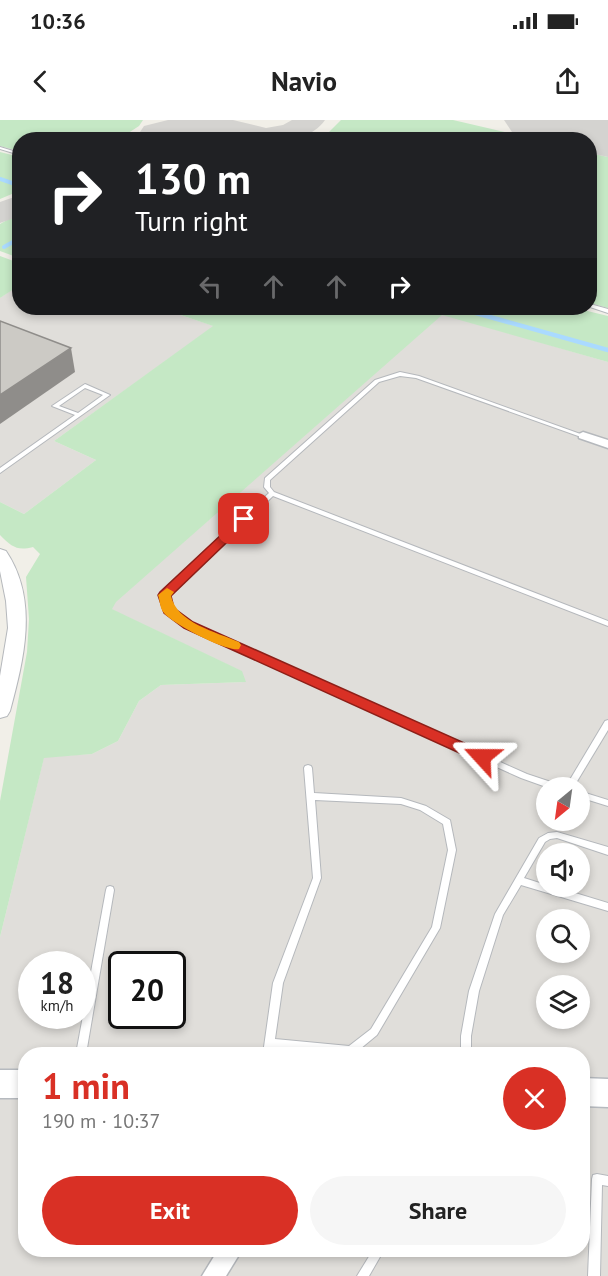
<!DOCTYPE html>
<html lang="en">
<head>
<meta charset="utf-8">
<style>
	body { margin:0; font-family:"PT Sans",sans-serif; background:#f6f6f6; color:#222; height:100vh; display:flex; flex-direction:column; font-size:22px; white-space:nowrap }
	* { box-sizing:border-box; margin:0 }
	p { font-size:20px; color:#767676 }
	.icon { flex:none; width:33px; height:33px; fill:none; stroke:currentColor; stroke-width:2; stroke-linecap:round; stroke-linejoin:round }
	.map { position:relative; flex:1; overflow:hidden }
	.sheet { position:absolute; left:18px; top:927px; width:572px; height:210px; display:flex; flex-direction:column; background:#fff; border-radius:24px; box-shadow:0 3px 9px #0003 }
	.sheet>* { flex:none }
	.top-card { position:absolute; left:12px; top:12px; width:585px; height:183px; border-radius:24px; box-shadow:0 3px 9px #0003; background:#202124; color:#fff; overflow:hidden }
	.needle { width:39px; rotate:209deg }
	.tools { position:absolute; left:536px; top:657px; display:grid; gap:12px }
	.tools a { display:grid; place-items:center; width:54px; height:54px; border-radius:50%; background:#fff; box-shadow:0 3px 9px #0003; font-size:30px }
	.speed { position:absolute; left:18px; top:831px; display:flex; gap:12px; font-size:30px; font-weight:700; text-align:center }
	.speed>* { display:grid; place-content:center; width:78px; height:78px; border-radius:50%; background:#fff; box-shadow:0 3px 9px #0003; line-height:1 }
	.speed small { font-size:15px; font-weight:400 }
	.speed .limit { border:3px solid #111; border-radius:9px; background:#fff; color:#111 }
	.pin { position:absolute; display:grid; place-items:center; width:51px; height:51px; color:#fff; margin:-26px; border-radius:12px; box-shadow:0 3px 9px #0006 }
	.me { position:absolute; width:66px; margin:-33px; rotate:294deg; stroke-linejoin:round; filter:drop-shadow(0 0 4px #0008) }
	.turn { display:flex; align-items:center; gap:21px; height:126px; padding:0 24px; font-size:27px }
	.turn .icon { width:78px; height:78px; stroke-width:2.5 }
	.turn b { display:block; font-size:42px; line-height:51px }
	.lanes { display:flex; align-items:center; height:57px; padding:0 24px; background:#0003; justify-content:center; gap:30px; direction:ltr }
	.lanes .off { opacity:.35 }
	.round { display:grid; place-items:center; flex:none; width:63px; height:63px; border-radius:32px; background:#f6f6f6 }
	.summary { display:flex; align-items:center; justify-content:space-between; height:102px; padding:0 24px }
	h1 { font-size:36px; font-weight:700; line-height:45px; color:#d93025 }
	.action { display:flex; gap:12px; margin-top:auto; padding:12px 24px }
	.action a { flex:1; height:69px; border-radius:36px; background:#d93025; color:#fff; font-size:24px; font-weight:700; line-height:69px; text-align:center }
	.action a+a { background:#f6f6f6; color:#222 }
	.status { display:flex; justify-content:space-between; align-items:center; height:42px; padding:0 30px; background:#fff; direction:ltr }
	.status svg { height:16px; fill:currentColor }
	header { display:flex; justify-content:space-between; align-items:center; height:78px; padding:0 24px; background:#fff; font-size:27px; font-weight:700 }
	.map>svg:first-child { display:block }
	.industrial { fill:#e0deda; fill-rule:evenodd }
	.green { fill:#c5e8c5 }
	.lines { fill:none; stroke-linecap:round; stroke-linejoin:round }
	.stream-far1 { stroke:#aadaff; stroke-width:4 }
	.stream { stroke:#aadaff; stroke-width:4.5 }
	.taxiway { fill:#d4d3d0; fill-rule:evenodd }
	.runway { fill:#d4d3d0; fill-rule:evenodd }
	.service-casing { stroke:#b5b8bc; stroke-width:2 }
	.minor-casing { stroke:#b5b8bc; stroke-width:3 }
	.tertiary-casing { stroke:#b5b8bc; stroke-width:2 }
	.secondary-casing { stroke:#b6babf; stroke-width:3 }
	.service { fill:#fff; fill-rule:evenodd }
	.minor { fill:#fff; fill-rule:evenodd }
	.tertiary { fill:#fff; fill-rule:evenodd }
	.secondary { fill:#fff; fill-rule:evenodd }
	.shaded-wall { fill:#8f8d8a }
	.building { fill:#cccac5; stroke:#8f8d8a; stroke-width:1.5 }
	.route { fill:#d93025; stroke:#8d1f18; stroke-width:1.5 }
	.slow { fill:#f59e0b }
</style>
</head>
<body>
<div class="status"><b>10:36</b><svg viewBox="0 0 49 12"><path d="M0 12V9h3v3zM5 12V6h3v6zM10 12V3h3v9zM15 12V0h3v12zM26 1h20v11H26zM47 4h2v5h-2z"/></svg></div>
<header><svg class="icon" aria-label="back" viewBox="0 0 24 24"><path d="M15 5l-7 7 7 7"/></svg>Navio<svg class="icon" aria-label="share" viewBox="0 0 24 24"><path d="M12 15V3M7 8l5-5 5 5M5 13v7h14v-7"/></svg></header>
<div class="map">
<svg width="608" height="1156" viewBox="0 0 608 1156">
	<rect width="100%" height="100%" fill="#f1efe8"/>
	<g class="industrial">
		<path d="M19,165L20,188H159L214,206L54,321L96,340L24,394L0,382V178Z"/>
		<path d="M442,194L608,242V1156H0V817L44,637L92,634L118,621L139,581L161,565L245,562L241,551L111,489L115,482ZM546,668H579V700H546ZM546,734H579V766H546ZM546,800H579V832H546ZM32,844H82V896H32ZM122,844H172V896H122ZM546,866H579V898H546ZM26,934H582V1130H26Z"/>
	</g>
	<g class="green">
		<path d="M0,0H143L139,6L119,19L20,20L19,31L0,26Z"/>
		<path d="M341,0H453L534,19L327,20L324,17Z"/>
		<path d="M0,32L20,37L19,71L0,79Z"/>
		<path d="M590,33L608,37V188L590,183Z"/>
		<path d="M19,93V138L0,131V104Z"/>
		<path d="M0,136L19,143L20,165L0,178Z"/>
		<path d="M167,188H575L608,196V242L442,195L116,482L112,489L242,551L246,562L161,565L139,581L118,621L92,634L44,638L0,817V681L27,532L29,499L26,457L40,434L33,427C17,431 12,427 0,415V382L24,394L96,340L54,321L213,206L166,190Z"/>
	</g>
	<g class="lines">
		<g class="stream-far1">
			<path d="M0,59L12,63"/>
			<path d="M4,127L20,118"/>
			<path d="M458,188L462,189"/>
		</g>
		<path class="stream" d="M458,188L608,230"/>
		<g class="taxiway">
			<path d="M168,0H233L266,8L283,5L292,0H325C299,37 227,13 189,13C173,12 160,22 144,18L140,12L144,6Z"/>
			<path d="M20,75V96L0,103V82Z"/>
		</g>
		<path class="runway" d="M504,0H608V37L590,33V20H534L514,15Z"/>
		<g class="service-casing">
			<g id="service">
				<path d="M0,27L20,33V35L0,29Z"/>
				<path d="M590,184L608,189V193L590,187Z"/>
				<path d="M400,252L419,256L586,316L585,317H581L416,258L400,256L379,262L270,360V367L274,372L608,501V506L273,376L168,476L171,489L190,503L527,654L563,666L564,668H549L521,658L186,507L166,492L161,475L162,473L269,373L264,367L265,358L375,260Z"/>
				<path d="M85,264L110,275L0,353V348L75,295L52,286ZM85,268L103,275L78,293L59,286Z"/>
				<path d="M608,600V610L573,668H565L605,601Z"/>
				<path d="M308,645L311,646L312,648L314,673L401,678L426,686L450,700L456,730L440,808L377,915L354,934H339L274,928L273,934H263L273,863L313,758L304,648L305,646ZM315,680L401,684L420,690L443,704L448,730L432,807L371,909L349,926L275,919L283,863L321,758Z"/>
				<path d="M579,671L608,680V686L579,677Z"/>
				<path d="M557,712L608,727V735L557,718L550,719L545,722L524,758L546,765V766H552L608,783V791L521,765L503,795L479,871L471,916V934H461V916L469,871L495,794L539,718L548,713Z"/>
				<path d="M110,766L113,767L114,770L86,934H76L106,770L107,767Z"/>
				<path d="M597,1054L608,1056V1066L602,1065L600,1156H588L592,1059L593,1055Z"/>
				<path d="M373,1130H384L369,1156H357Z"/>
			</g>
		</g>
		<g class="minor-casing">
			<g id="minor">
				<path d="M583,312L608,320V328L579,318V314Z"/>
				<path d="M218,1130H242L226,1156H202Z"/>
			</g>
		</g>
		<g class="tertiary-casing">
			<path id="tertiary" d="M0,429L6,431C39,480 24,539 10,591L7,596L0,598V556L8,508L6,481L0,451Z"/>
		</g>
		<g class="secondary-casing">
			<g id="secondary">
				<rect x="0" y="950" width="26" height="28"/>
				<path d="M582,958L608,959V987L582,986Z"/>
			</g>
		</g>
		<use href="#service" class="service"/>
		<use href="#minor" class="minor"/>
		<use href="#tertiary" class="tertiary"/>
		<use href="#secondary" class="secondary"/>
	</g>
	<path class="shaded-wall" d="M71,228L75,252L0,304V275Z"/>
	<path class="building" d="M0,201L71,228L0,275Z"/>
	<path class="route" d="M244,395L250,399L248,402L171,476L174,488L193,502L487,633L490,637L487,641H477L184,508L164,493L158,475L160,472L240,397Z"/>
	<path class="slow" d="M167,468L174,472L171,476C177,503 216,512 239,522L241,525L239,529C226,532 173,504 164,493C160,489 160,481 158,475Z"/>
</svg>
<div class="tools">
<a><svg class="needle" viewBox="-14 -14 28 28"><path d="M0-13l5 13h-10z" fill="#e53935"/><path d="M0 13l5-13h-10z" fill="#767676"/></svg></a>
<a><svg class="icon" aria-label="sound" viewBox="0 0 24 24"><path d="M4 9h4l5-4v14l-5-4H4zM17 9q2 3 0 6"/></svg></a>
<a><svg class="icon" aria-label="search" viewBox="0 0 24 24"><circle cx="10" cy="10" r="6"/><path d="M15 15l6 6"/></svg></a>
<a><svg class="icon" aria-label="layers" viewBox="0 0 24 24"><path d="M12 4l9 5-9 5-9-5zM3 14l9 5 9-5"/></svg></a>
</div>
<div class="speed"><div>18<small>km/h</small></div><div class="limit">20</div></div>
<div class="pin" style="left:244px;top:399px;background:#d93025"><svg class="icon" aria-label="arrive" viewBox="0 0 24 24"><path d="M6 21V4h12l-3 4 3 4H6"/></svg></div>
<svg class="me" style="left:482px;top:637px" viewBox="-20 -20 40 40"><path d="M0-17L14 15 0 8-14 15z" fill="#d93025" stroke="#fff" stroke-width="4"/></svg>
<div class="top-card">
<div class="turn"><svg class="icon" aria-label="right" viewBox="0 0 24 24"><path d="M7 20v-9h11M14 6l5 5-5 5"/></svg><div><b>130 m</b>Turn right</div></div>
<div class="lanes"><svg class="icon off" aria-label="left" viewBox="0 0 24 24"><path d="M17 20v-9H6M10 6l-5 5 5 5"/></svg><svg class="icon off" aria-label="ahead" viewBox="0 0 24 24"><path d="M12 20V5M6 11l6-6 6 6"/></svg><svg class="icon off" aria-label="ahead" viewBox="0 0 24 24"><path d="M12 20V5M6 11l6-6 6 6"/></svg><svg class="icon" aria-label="right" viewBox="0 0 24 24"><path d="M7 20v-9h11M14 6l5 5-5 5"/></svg></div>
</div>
<section class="sheet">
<div class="summary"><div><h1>1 min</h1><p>190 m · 10:37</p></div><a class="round" style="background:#d93025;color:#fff"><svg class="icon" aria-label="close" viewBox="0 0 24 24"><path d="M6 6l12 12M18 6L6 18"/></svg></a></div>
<div class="action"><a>Exit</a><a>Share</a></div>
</section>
</div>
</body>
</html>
